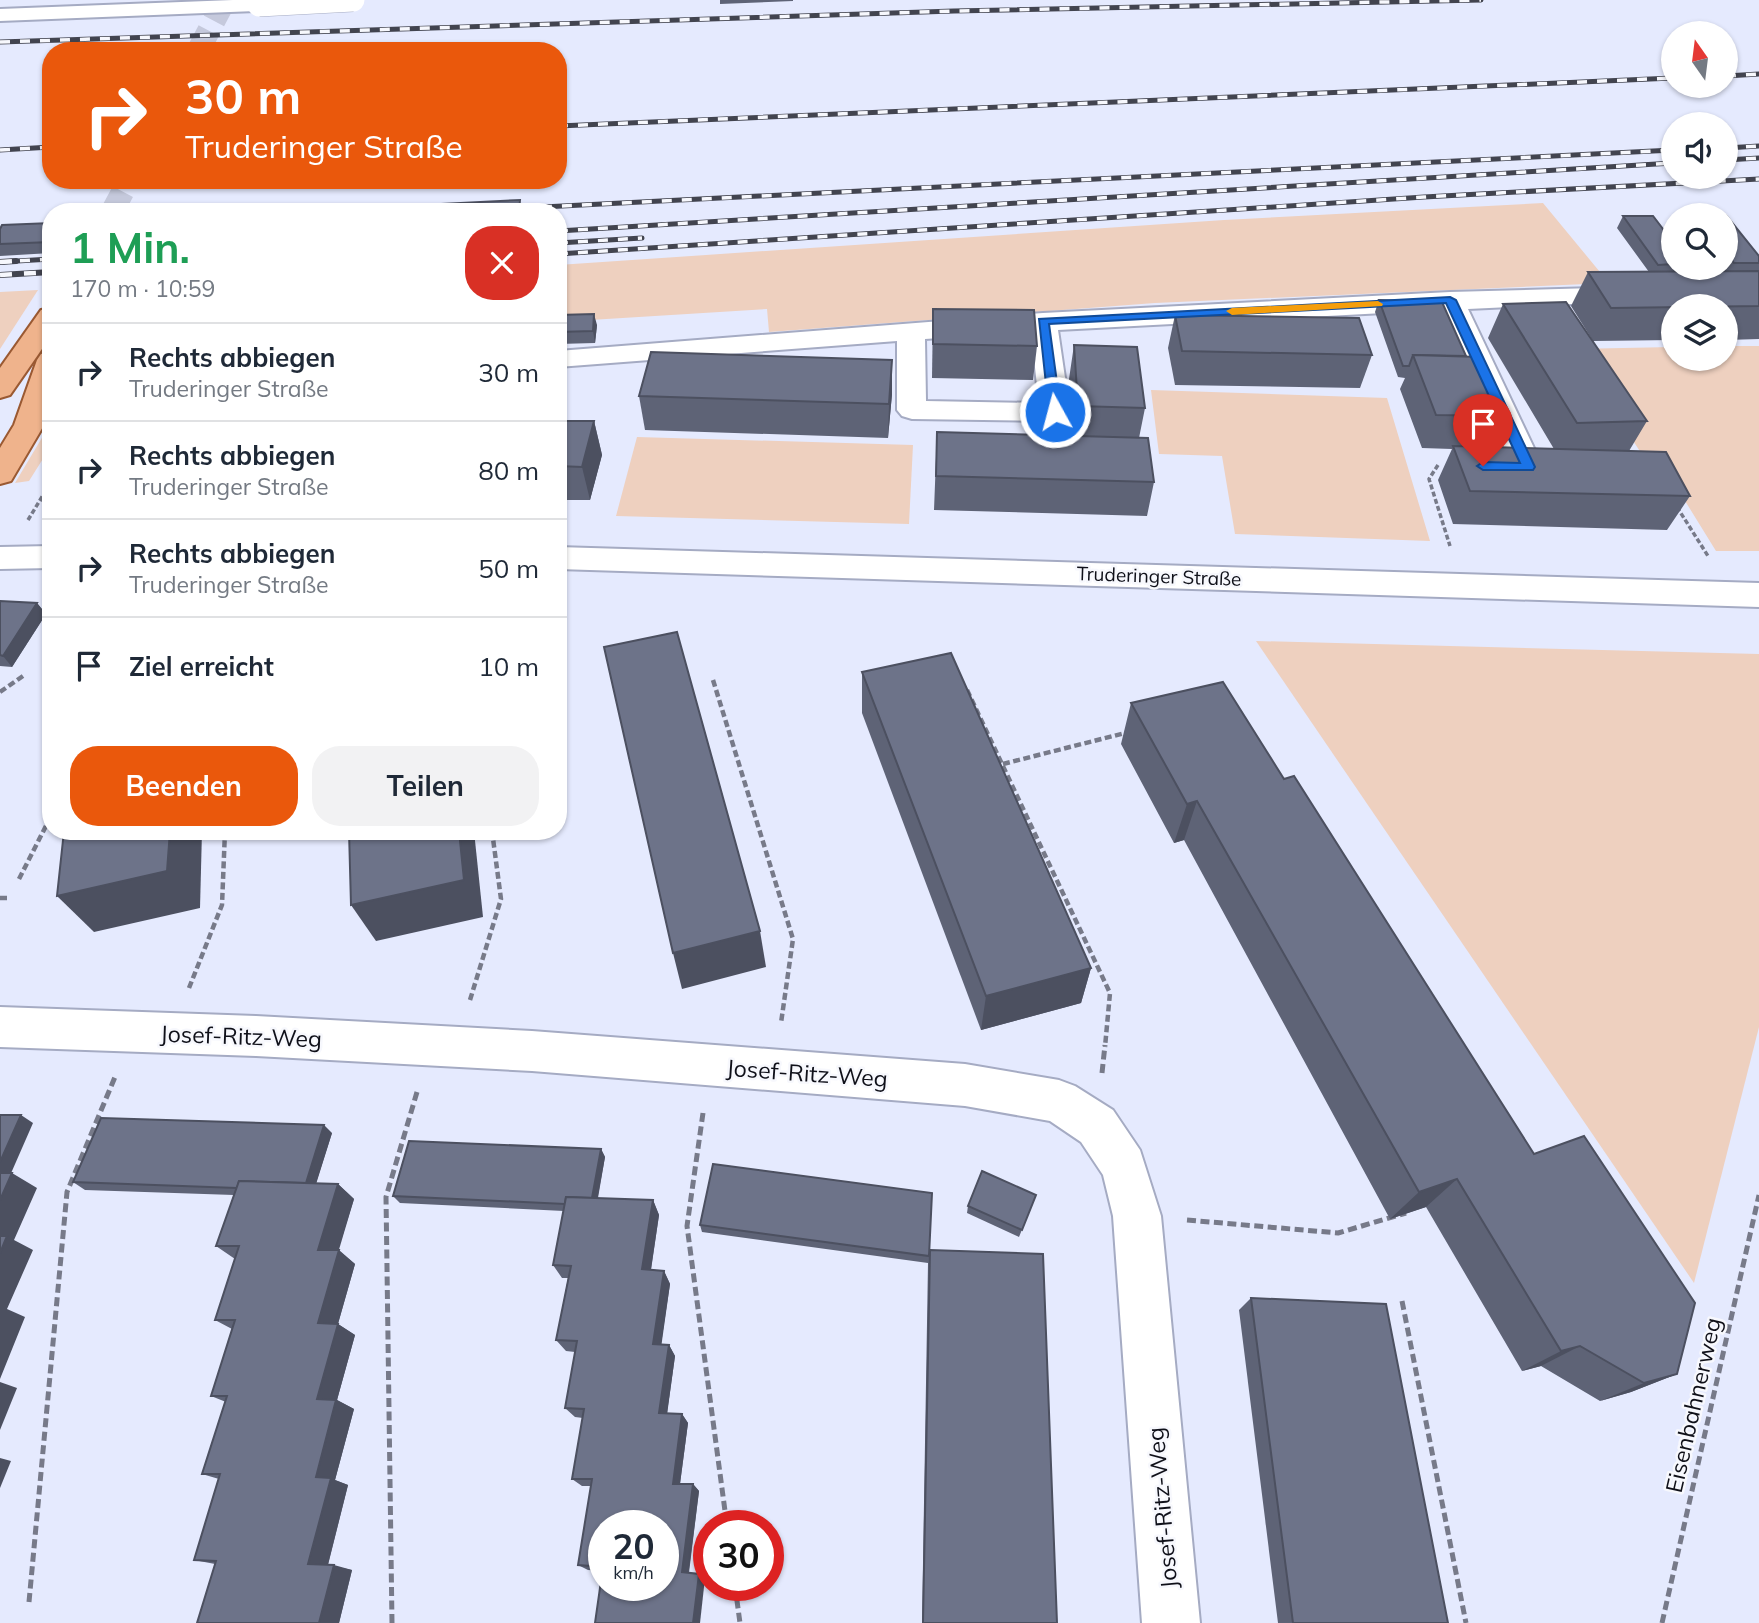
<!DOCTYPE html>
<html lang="de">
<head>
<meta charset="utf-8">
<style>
	body { margin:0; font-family:Mulish,sans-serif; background:#f2f2f3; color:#1f2937; height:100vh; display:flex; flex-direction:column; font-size:26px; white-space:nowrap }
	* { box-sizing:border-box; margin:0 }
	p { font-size:23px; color:#747a83 }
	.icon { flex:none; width:38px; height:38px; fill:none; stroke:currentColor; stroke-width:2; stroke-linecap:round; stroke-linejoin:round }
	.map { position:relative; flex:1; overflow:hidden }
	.side { position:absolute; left:42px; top:203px; width:525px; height:637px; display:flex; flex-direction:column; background:#fff; border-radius:28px; box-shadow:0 2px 5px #0004 }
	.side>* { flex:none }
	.guide { position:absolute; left:42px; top:42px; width:525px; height:147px; border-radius:28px; box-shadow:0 2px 5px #0004; background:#ea580c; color:#fff; overflow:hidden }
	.needle { width:46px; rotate:346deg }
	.fabs { position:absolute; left:1661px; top:21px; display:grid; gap:14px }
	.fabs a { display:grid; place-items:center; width:77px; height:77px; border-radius:50%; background:#fff; box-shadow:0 2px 5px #0004; font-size:35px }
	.speed { position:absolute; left:588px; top:1510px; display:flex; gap:14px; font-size:35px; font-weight:700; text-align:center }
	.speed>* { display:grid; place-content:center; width:91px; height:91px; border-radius:50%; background:#fff; box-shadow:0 2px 5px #0004; line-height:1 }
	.speed small { font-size:18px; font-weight:400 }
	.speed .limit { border:10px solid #d22; background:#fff; color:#111 }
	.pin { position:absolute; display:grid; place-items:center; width:60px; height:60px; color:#fff; margin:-72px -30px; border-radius:50% 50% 50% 0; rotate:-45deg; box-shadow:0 0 7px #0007 }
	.pin .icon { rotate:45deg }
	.me { position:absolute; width:77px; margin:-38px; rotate:353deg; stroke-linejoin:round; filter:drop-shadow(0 0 5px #0008) }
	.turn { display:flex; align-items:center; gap:24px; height:147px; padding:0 28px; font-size:32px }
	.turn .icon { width:91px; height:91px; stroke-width:2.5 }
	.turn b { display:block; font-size:49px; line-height:60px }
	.round { display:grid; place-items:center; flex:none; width:74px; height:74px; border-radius:28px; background:#f2f2f3 }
	.summary { display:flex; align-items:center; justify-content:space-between; height:119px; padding:0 28px }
	h1 { font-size:42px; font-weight:700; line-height:52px; color:#1e9e55 }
	.primary-button { display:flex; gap:14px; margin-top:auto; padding:14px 28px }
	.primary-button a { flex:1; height:80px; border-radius:28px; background:#ea580c; color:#fff; font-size:28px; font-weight:700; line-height:80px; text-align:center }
	.primary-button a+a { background:#f2f2f3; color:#1f2937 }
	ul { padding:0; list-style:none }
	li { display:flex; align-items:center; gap:21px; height:98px; padding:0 28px; border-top:2px solid #e0e1e3 }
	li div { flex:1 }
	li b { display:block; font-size:26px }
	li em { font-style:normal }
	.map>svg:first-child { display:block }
	.green { fill:#eed0bf }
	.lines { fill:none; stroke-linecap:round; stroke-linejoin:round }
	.major-tunnel { stroke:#c5c9dc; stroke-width:23; stroke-dasharray:23 11; stroke-linecap:butt }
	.minor-casing { stroke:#a5abc3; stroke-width:4 }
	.major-casing { stroke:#9a5932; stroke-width:4 }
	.path-far3 { stroke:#777a89; stroke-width:2.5; stroke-dasharray:4.5 2; stroke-linecap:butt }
	.path-far2 { stroke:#777a89; stroke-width:3.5; stroke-dasharray:5 2.5; stroke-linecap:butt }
	.path-far1 { stroke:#777a89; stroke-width:4.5; stroke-dasharray:7 3.5; stroke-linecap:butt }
	.path { stroke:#777a89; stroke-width:5; stroke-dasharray:9 4.5; stroke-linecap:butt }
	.minor { fill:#fff; fill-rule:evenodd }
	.major { fill:#efb38c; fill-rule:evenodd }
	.rail-far1-casing { stroke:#42444f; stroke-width:5 }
	.rail-casing { stroke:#42444f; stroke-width:6 }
	.rail-far1 { stroke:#f7f8fd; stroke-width:3.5; stroke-dasharray:10; stroke-linecap:butt }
	.rail { stroke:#f7f8fd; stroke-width:4.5; stroke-dasharray:12; stroke-linecap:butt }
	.minor-bridge-casing { stroke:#a5abc3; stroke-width:24; stroke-linecap:butt }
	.minor-bridge { stroke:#fff; stroke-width:23 }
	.wall { fill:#5e6376 }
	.shaded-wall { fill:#4c5060 }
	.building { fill:#6d7389; stroke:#4c5060; stroke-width:2; fill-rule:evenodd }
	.route { fill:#1a73e8; stroke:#114b97; stroke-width:2 }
	.slow { fill:#f59e0b }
	.labels { text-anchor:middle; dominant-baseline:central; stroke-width:5; stroke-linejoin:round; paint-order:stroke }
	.street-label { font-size:19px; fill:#0f1019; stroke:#f7f8fd }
	.near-street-label { font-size:23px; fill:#0f1019; stroke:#f7f8fd }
</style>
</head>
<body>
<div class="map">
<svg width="1759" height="1623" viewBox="0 0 1759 1623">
	<rect width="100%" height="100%" fill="#e5eafe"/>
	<g class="green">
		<path d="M1543,203L1609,283L1155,303L769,332L767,309L558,322V265L1224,220Z"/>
		<path d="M38,290L0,349V292Z"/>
		<path d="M1726,346H1759V551H1716L1661,462L1645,459L1573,349L1673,347V359H1726Z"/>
		<path d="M1151,390L1387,398L1430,541L1235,534L1222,456L1159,454Z"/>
		<path d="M51,416V446L29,481L15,483L43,436Z"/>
		<path d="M637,437L913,445L909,524L616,516Z"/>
		<path d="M1256,641L1759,654V1027L1694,1283Z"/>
	</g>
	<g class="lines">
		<g class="major-tunnel">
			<path d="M198,51L225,0"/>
			<path d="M112,212L129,180"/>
		</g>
		<g class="minor-casing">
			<g id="minor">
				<path d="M233,0H263L269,5L266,9L259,11L0,21V9Z"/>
				<path d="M1629,287L1638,289L1642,295L1638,301L1468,309L1543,467L1539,474L1528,477L1517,474L1513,467L1441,310L1058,330L1070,412L1065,418L1055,421L912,419L902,416L897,410V341L558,367V351L1043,313L1450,292ZM1031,332L1039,403L926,401L925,339Z"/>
				<path d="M51,546V568L0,569V547Z"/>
				<path d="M558,547L1759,583V607L558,569Z"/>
				<path d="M0,1007L256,1016L532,1031L965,1064L1059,1080L1075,1086L1113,1110L1140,1150L1161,1216L1200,1623H1142L1113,1216L1103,1175L1081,1142L1050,1121L965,1106L532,1071L256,1056L0,1047Z"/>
			</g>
		</g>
		<g class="major-casing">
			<g id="major">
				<path d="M51,308V336L10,395L0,398V368L41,310Z"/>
				<path d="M51,352V404L44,425L11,481L0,484V448L14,425L37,360L41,354Z"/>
			</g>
		</g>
		<path class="path-far3" d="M113,210L192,207"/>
		<g class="path-far2">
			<path d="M1438,465L1429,479L1450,546"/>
			<path d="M41,499L51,507"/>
			<path d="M1677,507L1708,556"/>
			<path d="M28,520L51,482"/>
		</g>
		<g class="path-far1">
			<path d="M713,680L793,939L781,1023"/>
			<path d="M967,690L1110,993L1105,1047"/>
			<path d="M0,692L23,676"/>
			<path d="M1003,764L1129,732"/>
			<path d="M19,879L51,816"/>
			<path d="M0,898H10"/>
			<path d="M189,988L222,905L225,831"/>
			<path d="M470,1000L501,899L492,831"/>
		</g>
		<g class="path">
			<path d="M1102,1073L1105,1045"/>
			<path d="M703,1113L687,1226L727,1526"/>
			<path d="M1187,1220L1338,1233L1406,1213"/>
			<path d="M1402,1301L1466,1623"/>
			<path d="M735,1586L740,1623"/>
			<path d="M29,1602L67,1192L115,1077"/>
			<path d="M392,1623L386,1197L417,1092"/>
			<path d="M1662,1623L1759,1195"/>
		</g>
		<use href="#minor" class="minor"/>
		<use href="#major" class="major"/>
		<g class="rail-far1-casing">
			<g id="rail-far1">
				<path d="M0,42L954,11L1481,0"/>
				<path d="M1726,76L1759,74"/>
				<path d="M558,126L1673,78"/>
				<path d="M1726,148L1759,146"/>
				<path d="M0,150L51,147"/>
				<path d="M1726,160L1759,158"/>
				<path d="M502,209L1673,150"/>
				<path d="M558,231L1673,163"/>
				<path d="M558,243L642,238"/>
				<path d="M558,254L1424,197L1759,179"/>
				<path d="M0,262L51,259"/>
			</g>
		</g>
		<g class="rail-casing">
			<g id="rail">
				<path d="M0,262L16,261"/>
				<path d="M0,275L51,272"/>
			</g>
		</g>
		<use href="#rail-far1" class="rail-far1"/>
		<use href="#rail" class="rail"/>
		<g class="minor-bridge-casing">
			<path id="minor-bridge" d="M259,5L353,0"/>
		</g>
		<use href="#minor-bridge" class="minor-bridge"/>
	</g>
	<g class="wall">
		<path d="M720,0H793V1L720,4Z"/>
		<path d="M1726,215L1759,256V339L1726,340V306H1673V340L1593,341L1571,306L1588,272H1649L1617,228L1623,216L1673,242V268H1688L1686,271H1724L1722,268H1726Z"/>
		<path d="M51,223V253L0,256V229Z"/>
		<path d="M1379,300L1466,356L1506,416L1491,447L1554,449L1488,338L1503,304L1647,421L1629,451L1690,496L1667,530L1453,524L1438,480L1452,449L1422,448L1400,389L1405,378L1398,377L1375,312Z"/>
		<path d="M933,309L1037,346L1033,380L932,378Z"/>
		<path d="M558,315L597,325L595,343L558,344Z"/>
		<path d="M1175,315L1372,355L1360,388L1175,385L1168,348Z"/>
		<path d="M1074,345L1145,408L1139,438L1154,482L1147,516L934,510L937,432L1073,436L1069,379Z"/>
		<path d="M892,360V394L888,438L645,430L639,396Z"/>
		<path d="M558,421H594L602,455L590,500H558Z"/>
		<path d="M0,601L37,603L46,614L12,667L0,666Z"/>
		<path d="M862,672L1091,968L1081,1003L981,1030L862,713Z"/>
		<path d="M1131,703L1284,779L1534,1154L1677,1374L1631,1392L1600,1401L1541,1366L1522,1371L1426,1207L1390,1219L1184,840L1174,843L1121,744Z"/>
		<path d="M332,1133L316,1183L338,1184L354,1199L338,1250L355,1264L338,1324L355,1335L337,1400L354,1409L335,1480L348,1485L328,1565L352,1570L339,1623H197L215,1564L194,1560L219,1479L202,1474L226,1402L211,1396L232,1329L215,1320L235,1259L216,1246L234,1195L85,1190L73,1182Z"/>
		<path d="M601,1149L605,1157L598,1198L653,1200L659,1215L651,1270L664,1271L670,1284L661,1344L669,1345L675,1356L667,1413L682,1414L688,1423L680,1484H693L699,1491L689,1573L705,1578L588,1570L578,1565L591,1486H582L572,1479L583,1418L575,1417L565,1408L575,1352L566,1351L556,1340L568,1278H562L553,1265L564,1211L400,1203L393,1196Z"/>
		<path d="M1033,1202L1019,1237L967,1213L968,1206Z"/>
		<path d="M700,1225L929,1256L1057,1623H922L928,1263L702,1232Z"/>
		<path d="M1251,1298L1448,1623H1278L1239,1310Z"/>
	</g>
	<g class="shaded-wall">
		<path d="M594,314L597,325L595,343L593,331Z"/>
		<path d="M892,360V394L888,438L889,404Z"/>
		<path d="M594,421L602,455L590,500L582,467Z"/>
		<path d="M37,603L46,614L12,667L3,656Z"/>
		<path d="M1197,801L1184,840L1174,843L1187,804Z"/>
		<path d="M170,831H202L200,908L94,932L57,896Z"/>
		<path d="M459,831H474L483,917L376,941L351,905Z"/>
		<path d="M760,931L766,967L682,989L673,953Z"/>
		<path d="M1091,968L1081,1003L981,1030L986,996Z"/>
		<path d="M21,1115L33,1123L5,1187L0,1184V1162Z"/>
		<path d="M324,1125L332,1133L312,1197L304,1190Z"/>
		<path d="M601,1149L605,1157L595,1212L591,1205Z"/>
		<path d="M12,1173L37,1188L14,1240L33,1250L7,1309L25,1317L0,1379V1200Z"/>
		<path d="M1457,1179L1426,1207L1390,1219L1419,1192Z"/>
		<path d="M338,1184L354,1199L335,1263L318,1250Z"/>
		<path d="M653,1200L659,1215L649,1282L642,1269Z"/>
		<path d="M339,1250L355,1264L335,1334L318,1323Z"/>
		<path d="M664,1271L670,1284L660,1355L653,1344Z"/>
		<path d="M338,1324L355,1335L337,1400L354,1409L335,1480L348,1485L327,1568L308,1564L316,1477L317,1399Z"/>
		<path d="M669,1345L675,1356L666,1422L659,1413Z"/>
		<path d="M1580,1346L1541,1366L1522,1371L1561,1351Z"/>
		<path d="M1677,1374L1631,1392L1600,1401L1644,1383Z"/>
		<path d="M0,1382L17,1388L0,1430Z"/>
		<path d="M682,1414L688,1423L679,1491L673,1484Z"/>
		<path d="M0,1458L11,1461L0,1488Z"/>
		<path d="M693,1484L699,1491L688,1577L682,1572Z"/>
		<path d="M334,1565L352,1570L339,1623H319Z"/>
		<path d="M699,1574L705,1578L700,1623H693Z"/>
	</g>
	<g class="building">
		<path d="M520,200L519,212H283Z"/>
		<path d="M1696,215H1726L1759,256V263H1734L1726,252V215Z"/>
		<path d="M1623,216H1653L1673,242V264L1658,265Z"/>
		<path d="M51,223V242L0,244V229L2,225Z"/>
		<path d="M1759,271V306L1611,308L1588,272Z"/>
		<path d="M1379,300L1442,302L1466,356L1413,355L1409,366H1403Z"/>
		<path d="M1566,302L1647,421L1577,423L1503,304Z"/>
		<path d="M933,309L1034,310L1037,346L933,344Z"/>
		<path d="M594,314L593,331L558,332V315Z"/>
		<path d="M1175,315L1359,318L1372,355L1182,351Z"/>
		<path d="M1074,345L1137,347L1145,408L1078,406Z"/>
		<path d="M651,352L892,360L889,404L639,396Z"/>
		<path d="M1413,355L1480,357L1506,416L1436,415Z"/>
		<path d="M558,421H594L582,467L558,466Z"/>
		<path d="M937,432L1148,438L1154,482L936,476Z"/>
		<path d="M1453,446L1666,452L1690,496L1470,491Z"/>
		<path d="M0,601L37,603L3,656L0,655Z"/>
		<path d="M677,632L760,931L673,953L604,647Z"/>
		<path d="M951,653L1091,968L986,996L862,672Z"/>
		<path d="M1223,682L1284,779L1294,776L1534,1154L1584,1136L1695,1303L1677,1374L1644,1383L1580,1346L1561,1351L1457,1179L1419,1192L1197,801L1187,804L1131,703Z"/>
		<path d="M64,831H170L167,871L57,896Z"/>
		<path d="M349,831H459L464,880L351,905Z"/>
		<path d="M0,1115H21L0,1162Z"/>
		<path d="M101,1118L324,1125L306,1183L239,1181L237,1188L73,1182Z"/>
		<path d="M409,1141L601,1149L592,1198L566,1197L565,1204L393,1196Z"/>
		<path d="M713,1164L932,1193L929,1256L700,1225Z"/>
		<path d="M982,1171L1036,1195L1022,1230L968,1206Z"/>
		<path d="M0,1173H12L0,1200Z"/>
		<path d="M239,1181L338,1184L318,1250H339L318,1323L338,1324L317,1399L336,1400L316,1477L331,1478L308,1564L334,1565L319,1623H197L216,1561L194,1560L220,1474H202L227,1396H211L235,1320H215L239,1246H216Z"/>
		<path d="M566,1197L653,1200L642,1269L664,1271L653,1344L669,1345L659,1413L682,1414L673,1484H693L682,1572L699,1574L693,1623H595L603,1567L578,1565L592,1479H572L584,1409L565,1408L577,1341L556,1340L571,1266L553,1265ZM604,1526H663V1586H604Z"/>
		<path d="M0,1236H7L0,1253Z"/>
		<path d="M930,1250L1043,1254L1057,1623H923Z"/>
		<path d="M1251,1298L1386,1304L1448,1623H1293Z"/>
	</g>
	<path class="route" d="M1450,297L1456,300L1535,467L1533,470H1483L1477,466L1483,462L1520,463L1446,303L1049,324L1061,412L1055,416L1049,412L1039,319Z"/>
	<path class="slow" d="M1378,301L1383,304L1382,306L1232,315L1226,311L1232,308Z"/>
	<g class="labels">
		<g class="street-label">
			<text transform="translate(1159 576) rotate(2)">Truderinger Straße</text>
		</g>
		<g class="near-street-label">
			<text transform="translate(241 1036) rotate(2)">Josef-Ritz-Weg</text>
			<text transform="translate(807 1073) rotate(4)">Josef-Ritz-Weg</text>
			<text transform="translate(1693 1405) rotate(-77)">Eisenbahnerweg</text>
			<text transform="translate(1162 1508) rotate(-95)">Josef-Ritz-Weg</text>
		</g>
	</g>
</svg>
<div class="fabs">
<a><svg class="needle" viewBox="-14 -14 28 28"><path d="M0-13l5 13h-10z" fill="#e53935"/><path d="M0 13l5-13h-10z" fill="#747a83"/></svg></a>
<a><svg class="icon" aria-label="sound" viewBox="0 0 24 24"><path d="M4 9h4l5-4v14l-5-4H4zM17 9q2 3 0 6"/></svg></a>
<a><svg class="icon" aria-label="search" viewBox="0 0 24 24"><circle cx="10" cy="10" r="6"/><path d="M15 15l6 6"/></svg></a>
<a><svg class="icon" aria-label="layers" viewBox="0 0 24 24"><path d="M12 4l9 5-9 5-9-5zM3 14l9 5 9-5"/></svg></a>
</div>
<div class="speed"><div>20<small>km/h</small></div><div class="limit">30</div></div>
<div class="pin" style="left:1483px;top:466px;background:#d93025"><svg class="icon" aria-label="arrive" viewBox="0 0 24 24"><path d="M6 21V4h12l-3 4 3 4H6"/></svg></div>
<svg class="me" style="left:1055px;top:412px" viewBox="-20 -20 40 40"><circle r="17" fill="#1a73e8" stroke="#fff" stroke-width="3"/><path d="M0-11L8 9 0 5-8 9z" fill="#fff"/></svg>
<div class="guide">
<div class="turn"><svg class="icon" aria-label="right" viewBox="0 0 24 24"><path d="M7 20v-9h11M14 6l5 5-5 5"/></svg><div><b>30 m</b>Truderinger Straße</div></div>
</div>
<section class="side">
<div class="summary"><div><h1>1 Min.</h1><p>170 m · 10:59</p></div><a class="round" style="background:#d93025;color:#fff"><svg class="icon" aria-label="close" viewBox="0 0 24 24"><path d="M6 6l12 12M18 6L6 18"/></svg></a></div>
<ul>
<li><svg class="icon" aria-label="right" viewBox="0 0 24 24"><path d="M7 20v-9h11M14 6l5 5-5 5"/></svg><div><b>Rechts abbiegen</b><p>Truderinger Straße</p></div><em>30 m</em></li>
<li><svg class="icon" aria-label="right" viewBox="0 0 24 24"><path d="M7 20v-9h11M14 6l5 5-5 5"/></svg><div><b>Rechts abbiegen</b><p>Truderinger Straße</p></div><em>80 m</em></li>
<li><svg class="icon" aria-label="right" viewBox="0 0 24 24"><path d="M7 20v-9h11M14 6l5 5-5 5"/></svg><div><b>Rechts abbiegen</b><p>Truderinger Straße</p></div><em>50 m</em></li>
<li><svg class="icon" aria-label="arrive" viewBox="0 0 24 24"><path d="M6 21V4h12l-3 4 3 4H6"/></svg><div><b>Ziel erreicht</b></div><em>10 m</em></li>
</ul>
<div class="primary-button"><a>Beenden</a><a>Teilen</a></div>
</section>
</div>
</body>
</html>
